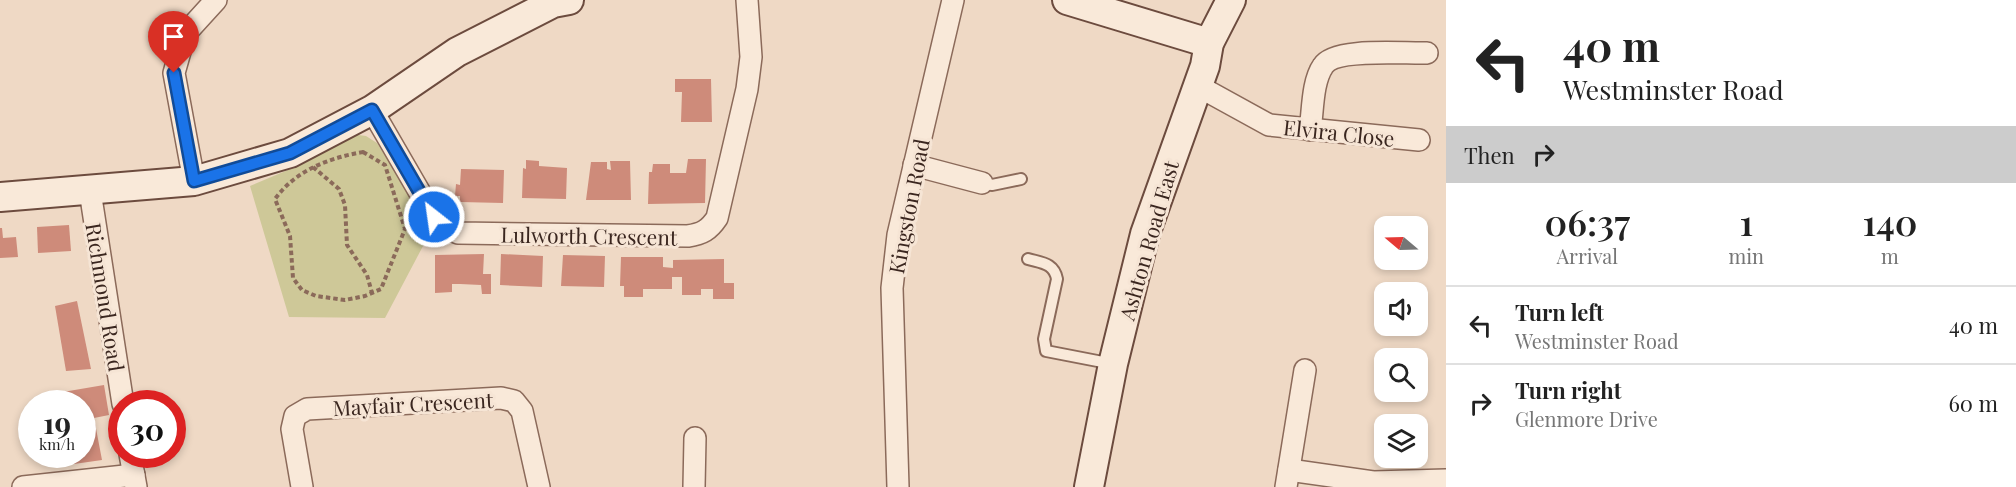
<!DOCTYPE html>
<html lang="en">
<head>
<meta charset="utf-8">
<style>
	body { margin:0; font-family:"Playfair Display",serif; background:#f2f2f2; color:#222; height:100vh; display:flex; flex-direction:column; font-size:22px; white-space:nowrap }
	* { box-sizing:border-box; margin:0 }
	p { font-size:20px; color:#767676 }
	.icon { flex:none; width:33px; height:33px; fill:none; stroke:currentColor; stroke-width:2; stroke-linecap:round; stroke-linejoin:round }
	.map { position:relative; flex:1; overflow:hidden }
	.sheet { display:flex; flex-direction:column; background:#fff; width:570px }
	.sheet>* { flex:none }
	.guide { background:#fff; color:#222; overflow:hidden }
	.needle { width:39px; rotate:289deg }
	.fabs { position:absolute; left:1374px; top:216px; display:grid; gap:12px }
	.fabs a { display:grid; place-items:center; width:54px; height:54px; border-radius:12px; background:#fff; box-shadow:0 3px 9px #0003; font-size:30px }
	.speed { position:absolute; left:18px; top:390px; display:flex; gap:12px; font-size:30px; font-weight:700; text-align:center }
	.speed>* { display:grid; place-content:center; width:78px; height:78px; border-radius:50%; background:#fff; box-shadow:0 3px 9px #0003; line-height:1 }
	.speed small { font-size:15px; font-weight:400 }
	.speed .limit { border:9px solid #d22; background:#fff; color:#111 }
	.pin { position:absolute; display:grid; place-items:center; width:51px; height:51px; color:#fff; margin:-62px -26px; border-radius:50% 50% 50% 0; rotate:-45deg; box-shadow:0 0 6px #0007 }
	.pin .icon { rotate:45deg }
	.me { position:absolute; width:66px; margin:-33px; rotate:330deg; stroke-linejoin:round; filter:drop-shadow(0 0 4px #0008) }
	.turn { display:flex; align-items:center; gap:21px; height:126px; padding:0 18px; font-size:27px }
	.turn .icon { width:78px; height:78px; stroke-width:2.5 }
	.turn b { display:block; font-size:42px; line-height:51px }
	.then { display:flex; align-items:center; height:57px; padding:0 18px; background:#0003; gap:12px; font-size:22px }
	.eta { display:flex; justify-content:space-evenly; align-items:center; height:102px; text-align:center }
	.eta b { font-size:36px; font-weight:600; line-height:42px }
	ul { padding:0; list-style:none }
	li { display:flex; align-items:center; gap:18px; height:78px; padding:0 18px; border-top:2px solid #e0e0e0 }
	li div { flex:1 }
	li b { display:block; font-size:22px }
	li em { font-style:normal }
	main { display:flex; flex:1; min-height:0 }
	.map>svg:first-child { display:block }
	.green { fill:#cec898 }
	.building { fill:#ce8b7a }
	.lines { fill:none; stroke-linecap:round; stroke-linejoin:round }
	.lane-casing { stroke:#8b6a5a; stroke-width:14 }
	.street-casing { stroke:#8b6a5a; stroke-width:24 }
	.secondary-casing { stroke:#6c4b3e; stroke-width:32 }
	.path { stroke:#8b6a5a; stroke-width:4; stroke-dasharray:4.5 3; stroke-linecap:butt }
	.lane { stroke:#f9e9d9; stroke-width:10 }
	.street { stroke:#f9e9d9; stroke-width:21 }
	.secondary { stroke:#f9e9d9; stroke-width:28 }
	.route-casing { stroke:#114b97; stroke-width:15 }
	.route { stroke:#1a73e8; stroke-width:10 }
	.labels { text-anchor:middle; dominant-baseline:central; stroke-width:6; stroke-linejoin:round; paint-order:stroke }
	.street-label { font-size:21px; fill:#3a261f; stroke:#f6e5d5 }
</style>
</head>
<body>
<main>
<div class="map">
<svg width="1446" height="487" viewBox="0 0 1446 487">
	<rect width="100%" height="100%" fill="#efd9c5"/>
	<path class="green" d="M351,134L366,136L377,143L432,229L385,318L289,317L250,186L307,162Z"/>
	<g class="building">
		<path d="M675,79H711L712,122H681L682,92H675Z"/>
		<path d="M688,159H706L705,203L648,204L649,172H652L653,164H670V173H686Z"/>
		<path d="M526,160L539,161V166L567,168L566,199L522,198L523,168L526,169Z"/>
		<path d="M610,161H630L631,200H586L591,162H607V169L611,170Z"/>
		<path d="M461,169L504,170L503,203L460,202V196H455L456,184L460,185Z"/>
		<path d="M69,225L71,251L38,253L37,227Z"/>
		<path d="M0,228H2L3,238L16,237L18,257L0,258Z"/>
		<path d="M484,254L483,274H491V294H482L481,285L460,284H452V292L435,293V255Z"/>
		<path d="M501,254L543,256L542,287L500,285Z"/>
		<path d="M563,255L605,256L604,287L561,286Z"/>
		<path d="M621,257H663V267L673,268V260L724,259V283H734V299H713V289H701V295H682V277H672V289H643V297H624V286H620Z"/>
		<path d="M77,301L91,369L66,371L55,306Z"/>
		<path d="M104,385L109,415L94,418L102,460L74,464L72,454H82V404H59L57,393Z"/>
	</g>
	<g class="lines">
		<g class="lane-casing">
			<g id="lane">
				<path d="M982,183L992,185L1021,179"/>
				<path d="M1028,259C1042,263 1054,263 1057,279L1044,339L1046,351L1113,364"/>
			</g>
		</g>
		<g class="street-casing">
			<g id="street">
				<path d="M1198,86L1269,125L1419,140"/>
				<path d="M372,110L434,217L442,226L458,233L688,236C702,234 709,230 717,218L747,89L751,57L747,0"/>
				<path d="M1310,130C1313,111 1312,82 1323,66C1334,47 1405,54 1427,53"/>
				<path d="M914,165L982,183"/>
				<path d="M194,181L174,73L185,34L216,0"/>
				<path d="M90,191L123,404"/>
				<path d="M130,454L136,487"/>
				<path d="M1289,470L1373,482L1446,480"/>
				<path d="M23,487L134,475"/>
				<path d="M302,487L292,429L295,416L307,409L501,398L514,401L522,411L539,487"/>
				<path d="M694,487L695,438"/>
				<path d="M898,487L892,288L898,235L953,0"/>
				<path d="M1286,487L1305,370"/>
			</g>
		</g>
		<g class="secondary-casing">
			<g id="secondary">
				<path d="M1067,0L1209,43"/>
				<path d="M0,197L194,181L290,153L372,110L457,52L553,3L569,0"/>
				<path d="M1089,487L1113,364L1145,234L1205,66L1209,43L1231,0"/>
			</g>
		</g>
		<g class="path">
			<path d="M363,152L385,165L405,229L381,289L365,296L345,300L316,296L302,290L293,278L290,236L275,199C296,170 329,158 363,152Z"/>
			<path d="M313,167L339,189L345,205L347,245L367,275L372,293"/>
		</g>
		<use href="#lane" class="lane"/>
		<use href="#street" class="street"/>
		<use href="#secondary" class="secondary"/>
	</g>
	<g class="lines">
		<g class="route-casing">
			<path id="route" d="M174,73L194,181L290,153L372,110L434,217"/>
		</g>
		<use href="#route" class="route"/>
	</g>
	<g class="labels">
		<g class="street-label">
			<text transform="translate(1339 132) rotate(6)">Elvira Close</text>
			<text transform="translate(908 206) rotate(-79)">Kingston Road</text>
			<text transform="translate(589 235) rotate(1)">Lulworth Crescent</text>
			<text transform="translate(1148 240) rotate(-74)">Ashton Road East</text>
			<text transform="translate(106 297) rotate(81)">Richmond Road</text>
			<text transform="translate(413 403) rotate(-3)">Mayfair Crescent</text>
		</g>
	</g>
</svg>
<div class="fabs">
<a><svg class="needle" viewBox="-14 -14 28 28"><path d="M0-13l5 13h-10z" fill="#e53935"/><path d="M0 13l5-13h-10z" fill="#767676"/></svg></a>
<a><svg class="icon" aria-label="sound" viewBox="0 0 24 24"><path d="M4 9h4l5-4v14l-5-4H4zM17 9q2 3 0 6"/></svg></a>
<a><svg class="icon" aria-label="search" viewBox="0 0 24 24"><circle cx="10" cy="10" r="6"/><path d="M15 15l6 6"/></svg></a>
<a><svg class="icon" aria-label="layers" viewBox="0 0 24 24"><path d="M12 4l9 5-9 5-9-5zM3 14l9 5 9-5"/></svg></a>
</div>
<div class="speed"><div>19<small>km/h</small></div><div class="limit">30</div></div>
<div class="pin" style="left:174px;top:73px;background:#d93025"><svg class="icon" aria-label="arrive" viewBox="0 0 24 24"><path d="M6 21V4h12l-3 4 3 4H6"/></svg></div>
<svg class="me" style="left:434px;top:217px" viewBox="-20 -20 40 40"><circle r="17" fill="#1a73e8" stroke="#fff" stroke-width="3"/><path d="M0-11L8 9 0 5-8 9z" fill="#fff"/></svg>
</div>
<section class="sheet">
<div class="guide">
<div class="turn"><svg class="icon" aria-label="left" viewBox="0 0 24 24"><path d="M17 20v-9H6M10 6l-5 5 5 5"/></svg><div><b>40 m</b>Westminster Road</div></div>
<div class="then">Then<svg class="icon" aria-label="right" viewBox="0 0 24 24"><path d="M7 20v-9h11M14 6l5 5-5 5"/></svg></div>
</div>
<div class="eta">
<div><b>06:37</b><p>Arrival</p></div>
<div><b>1</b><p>min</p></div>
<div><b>140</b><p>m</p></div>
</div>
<ul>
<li><svg class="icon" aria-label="left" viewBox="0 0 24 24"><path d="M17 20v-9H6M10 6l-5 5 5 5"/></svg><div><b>Turn left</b><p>Westminster Road</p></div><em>40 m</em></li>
<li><svg class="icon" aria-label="right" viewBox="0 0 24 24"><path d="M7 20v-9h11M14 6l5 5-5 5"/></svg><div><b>Turn right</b><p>Glenmore Drive</p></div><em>60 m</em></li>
</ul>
</section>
</main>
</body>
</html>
